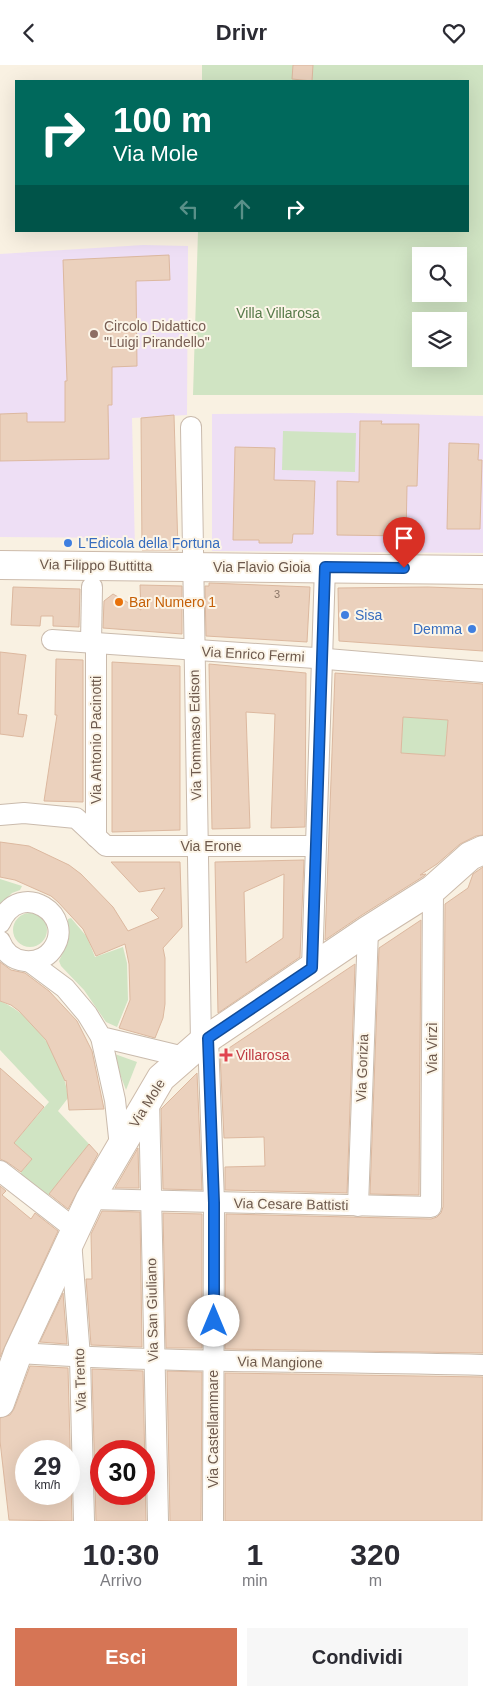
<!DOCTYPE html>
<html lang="it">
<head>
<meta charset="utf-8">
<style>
	body { margin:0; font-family:Arial,sans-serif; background:#f7f7f7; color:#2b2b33; height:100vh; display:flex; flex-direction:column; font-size:19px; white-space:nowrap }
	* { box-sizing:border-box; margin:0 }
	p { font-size:16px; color:#7c7c81 }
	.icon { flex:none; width:28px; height:28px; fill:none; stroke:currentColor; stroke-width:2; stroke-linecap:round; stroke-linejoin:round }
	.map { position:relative; height:1456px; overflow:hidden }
	.side { display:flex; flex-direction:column; background:#fff; flex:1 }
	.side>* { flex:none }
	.top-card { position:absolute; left:15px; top:15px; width:454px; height:152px; border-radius:0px; box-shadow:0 5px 20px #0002; background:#00695c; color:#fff; overflow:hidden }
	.fabs { position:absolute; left:412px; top:182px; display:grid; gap:10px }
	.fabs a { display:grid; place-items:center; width:55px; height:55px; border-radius:0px; background:#fff; box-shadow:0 5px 20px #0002; font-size:25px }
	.speed { position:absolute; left:15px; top:1375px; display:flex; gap:10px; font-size:25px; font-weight:700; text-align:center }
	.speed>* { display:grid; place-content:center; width:65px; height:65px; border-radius:50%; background:#fff; box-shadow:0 5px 20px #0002; line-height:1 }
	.speed small { font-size:12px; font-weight:400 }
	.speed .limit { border:8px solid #d22; background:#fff; color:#111 }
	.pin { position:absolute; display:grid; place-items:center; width:42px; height:42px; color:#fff; margin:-51px -21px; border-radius:50% 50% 50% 0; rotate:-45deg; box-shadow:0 0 5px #0007 }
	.pin .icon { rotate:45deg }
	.me { position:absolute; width:55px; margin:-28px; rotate:0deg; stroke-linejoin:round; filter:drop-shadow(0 0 4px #0008) }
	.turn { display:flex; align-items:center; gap:18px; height:105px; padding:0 15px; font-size:22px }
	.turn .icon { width:65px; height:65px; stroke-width:2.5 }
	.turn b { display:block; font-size:35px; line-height:42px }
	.lanes { display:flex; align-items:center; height:48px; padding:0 15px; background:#0003; justify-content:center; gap:25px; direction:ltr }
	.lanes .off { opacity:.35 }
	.eta { display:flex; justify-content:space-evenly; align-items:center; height:85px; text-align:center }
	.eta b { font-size:30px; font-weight:800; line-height:35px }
	.primary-button { display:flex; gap:10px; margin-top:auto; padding:10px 15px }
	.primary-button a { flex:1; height:58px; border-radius:0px; background:#d67555; color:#fff; font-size:20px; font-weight:800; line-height:58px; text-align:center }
	.primary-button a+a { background:#f7f7f7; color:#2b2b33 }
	header { display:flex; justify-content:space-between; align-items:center; height:65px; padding:0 15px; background:#fff; font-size:22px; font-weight:800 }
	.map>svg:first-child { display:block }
	.education { fill:#eedff5 }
	.green { fill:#d0e4c3; fill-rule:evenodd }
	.building { fill:#ebd1bd; stroke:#dcb89f; fill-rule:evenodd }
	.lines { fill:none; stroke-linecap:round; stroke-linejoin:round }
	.street-casing { stroke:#cabbad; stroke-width:22 }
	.secondary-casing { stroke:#cdbbab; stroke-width:30 }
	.street { stroke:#fff; stroke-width:20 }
	.secondary { stroke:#fff; stroke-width:28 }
	.route-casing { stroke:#114b97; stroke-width:12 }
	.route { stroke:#1a73e8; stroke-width:9 }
	.education-dot { fill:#8d6e63; stroke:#fcf5e8; stroke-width:2 }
	.shop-dot { fill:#3f7fe0; stroke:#fcf5e8; stroke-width:2 }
	.food-dot { fill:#e8710a; stroke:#fcf5e8; stroke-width:2 }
	.health-dot { fill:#e0444e; stroke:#fcf5e8; stroke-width:2 }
	.labels { text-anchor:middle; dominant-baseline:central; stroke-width:4; stroke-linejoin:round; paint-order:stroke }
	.number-label { font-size:11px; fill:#8c7768 }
	.park-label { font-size:14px; fill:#557848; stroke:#fcf5e8 }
	.education-label { font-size:14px; fill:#785e54; stroke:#fcf5e8; text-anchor:start }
	.shop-label { font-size:14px; fill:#366cbe; stroke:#fcf5e8; text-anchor:start }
	.street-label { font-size:14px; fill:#6d594c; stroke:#fcf5e8 }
	.food-label { font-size:14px; fill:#c56008; stroke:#fcf5e8; text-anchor:start }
	.health-label { font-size:14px; fill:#be3a42; stroke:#fcf5e8; text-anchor:start }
</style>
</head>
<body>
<header><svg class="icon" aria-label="back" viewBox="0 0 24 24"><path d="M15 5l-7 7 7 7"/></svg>Drivr<svg class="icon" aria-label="heart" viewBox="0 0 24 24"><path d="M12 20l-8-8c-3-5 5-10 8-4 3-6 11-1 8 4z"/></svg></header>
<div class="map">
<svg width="483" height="1456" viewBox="0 0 483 1456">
	<rect width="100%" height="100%" fill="#f9f1e2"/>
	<g class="education">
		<path d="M143,180L188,181L187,350L132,353L135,485L125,484L122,473L0,472V189Z"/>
		<path d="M350,348L483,351V488L212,486V349Z"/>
	</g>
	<g class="green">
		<path d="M202,0H483V330H193L198,166H468V16H202ZM421,191H459V229H421ZM421,256H459V294H421Z"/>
		<path d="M283,366L356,368L355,407L282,405Z"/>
		<path d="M403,652L448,655L445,692L401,688Z"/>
		<path d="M0,814L22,821L20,825L12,828L0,840Z"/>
		<circle cx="30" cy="865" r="17"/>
		<path d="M71,853L87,872L95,892L123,882L127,898L128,935L117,962L106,957L84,925L61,901L59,896L68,877V854Z"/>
		<path d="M0,936C36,951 64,995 68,1033L58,1046L89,1079L47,1132L19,1110L32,1094L14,1078L49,1037L0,985Z"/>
		<path d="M112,988L137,997L126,1025Z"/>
	</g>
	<g class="building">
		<path d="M293,0H313L312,16L292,14Z"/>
		<path d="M169,190L170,215L136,216L137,301L112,302V340H108L109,394L0,396V349L27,348V357H65V316H67L63,195Z"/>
		<path d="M174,350L178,485H142L141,353Z"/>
		<path d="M360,356H382L381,359H419L417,421H407L406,471L337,470V416L359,417Z"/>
		<path d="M449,378L479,379L478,395H482L480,464H447Z"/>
		<path d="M235,382L275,383L274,415L315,416L313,469H293L292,478H259V475H233Z"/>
		<path d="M209,518L310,522L307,577L206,571L205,521H209Z"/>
		<path d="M140,520L182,521V569L103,563L104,536L113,529L141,545Z"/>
		<path d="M13,522L80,524L79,562L53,561V551H41L40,561L11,560Z"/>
		<path d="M428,522L483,524V586L339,576L338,523Z"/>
		<path d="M0,587L26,590L18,649L27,650L23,672L0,669Z"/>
		<path d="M56,594L83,595V737L44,736L57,650H55Z"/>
		<path d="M112,597L180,601V765L112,767Z"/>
		<path d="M209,599L306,608L305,762L271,763L275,649L246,647L250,763L212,764Z"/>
		<path d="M335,608L483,619V770L476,771L460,779L437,799L420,810L426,809L424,811L362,850L325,875ZM403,652L448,655L445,691L401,688Z"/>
		<path d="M0,777L29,781L69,800L81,809L113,842L128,866L159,853L151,845L165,823L139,827L111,797H180L182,862L163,883L165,893V939L163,953L155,973L119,963L130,935L129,899L125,879L96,891L83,864L58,837L51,831L15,815L0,812Z"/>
		<path d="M304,795L300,892L218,948L215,797ZM284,809L283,873L246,898L244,827Z"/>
		<path d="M483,802V1288L225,1284L226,1149L431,1154L437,1152L441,1148L443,1142L445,839L468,823L473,809Z"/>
		<path d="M421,855L419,1130L370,1129L379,883Z"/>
		<path d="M0,897L11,905L25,908L49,926L77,956L92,986L104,1044L69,1045L66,1015L65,1016L46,975L19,946L11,940L0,936Z"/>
		<path d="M355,899L347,1128L225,1125V1102L265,1101L264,1072L224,1073L220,989Z"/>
		<path d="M0,1003L44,1042L14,1078L32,1094L21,1107L7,1097L0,1094Z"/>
		<path d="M197,1008L202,1125L163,1124L161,1044Z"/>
		<path d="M89,1079L98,1089L68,1144L49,1129Z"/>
		<path d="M138,1083L139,1123H115Z"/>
		<path d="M0,1121L6,1126L2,1130L31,1154L35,1148L58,1166L0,1292Z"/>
		<path d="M102,1146L140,1147L142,1282L91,1280L86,1214H92L91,1169Z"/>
		<path d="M163,1148L202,1149V1283H166Z"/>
		<path d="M63,1228L67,1279L40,1277Z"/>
		<path d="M30,1301L68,1303L72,1456L9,1455L0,1376V1353L10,1350L14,1344ZM26,1386H69V1429H26Z"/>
		<path d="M92,1304L143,1306L146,1456H96ZM101,1386H144V1429H101Z"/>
		<path d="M167,1306L202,1307L201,1456H170Z"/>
		<path d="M225,1308L483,1312L482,1456H225Z"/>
	</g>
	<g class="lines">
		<g class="street-casing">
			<g id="street">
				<path d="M191,362L201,978"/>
				<path d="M52,575L315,593L483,607"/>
				<path d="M91,578L92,522"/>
				<path d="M96,579V772"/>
				<path d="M0,750L24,748L76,753L106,781H316"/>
				<path d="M0,858C20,812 78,851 52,885C46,893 36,897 25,896C13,895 4,887 0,876"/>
				<path d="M30,897L65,923L87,949L101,972L184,992"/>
				<path d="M312,903L325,502"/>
				<path d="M101,972L115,1035L120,1082"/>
				<path d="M208,973L214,1137L213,1456"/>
				<path d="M149,1034L158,1456"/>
				<path d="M0,1106L76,1165"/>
				<path d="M90,1134L431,1142L433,824"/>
				<path d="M358,1141L368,865"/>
				<path d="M71,1175L80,1292L84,1456"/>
				<path d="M18,1288C173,1298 328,1296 483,1300"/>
			</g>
		</g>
		<g class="secondary-casing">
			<g id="secondary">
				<path d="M0,500L483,505"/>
				<path d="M0,1338L18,1288L90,1134L161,1013L201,978L368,865L433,824L470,791L483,785"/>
			</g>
		</g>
		<use href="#street" class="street"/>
		<use href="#secondary" class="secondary"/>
	</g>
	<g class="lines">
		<g class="route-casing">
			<path id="route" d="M214,1256V1138L208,973L312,903L325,502L404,503"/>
		</g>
		<use href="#route" class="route"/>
	</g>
	<circle class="education-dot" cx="94" cy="269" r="5"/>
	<g class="shop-dot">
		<circle cx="68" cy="478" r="5"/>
		<circle cx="345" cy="550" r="5"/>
		<circle cx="472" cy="564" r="5"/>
	</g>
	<circle class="food-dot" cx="119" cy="537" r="5"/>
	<path class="health-dot" d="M223.5 982.5h5v5h5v5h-5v5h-5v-5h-5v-5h5z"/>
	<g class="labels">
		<g class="number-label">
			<text x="277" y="529">3</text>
		</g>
		<g class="park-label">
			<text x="278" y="248">Villa Villarosa</text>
		</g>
		<g class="education-label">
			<text x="104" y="261">Circolo Didattico<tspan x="104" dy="16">"Luigi Pirandello"</tspan></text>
		</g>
		<g class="shop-label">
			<text x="78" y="478">L'Edicola della Fortuna</text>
			<text x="355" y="550">Sisa</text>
			<text x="462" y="564" text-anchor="end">Demma</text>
		</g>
		<g class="street-label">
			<text transform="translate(96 500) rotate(1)">Via Filippo Buttitta</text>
			<text x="262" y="502">Via Flavio Gioia</text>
			<text transform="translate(253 589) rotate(3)">Via Enrico Fermi</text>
			<text transform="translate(195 670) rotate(-91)">Via Tommaso Edison</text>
			<text transform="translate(96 675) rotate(-90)">Via Antonio Pacinotti</text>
			<text x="211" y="781">Via Erone</text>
			<text transform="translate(432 983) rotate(-90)">Via Virzì</text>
			<text transform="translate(362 1003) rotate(-88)">Via Gorizia</text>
			<text transform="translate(147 1038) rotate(-58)">Via Mole</text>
			<text transform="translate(291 1139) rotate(1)">Via Cesare Battisti</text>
			<text transform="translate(152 1245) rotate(-91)">Via San Giuliano</text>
			<text transform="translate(280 1297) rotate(1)">Via Mangione</text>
			<text transform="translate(80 1315) rotate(-92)">Via Trento</text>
			<text transform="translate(213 1364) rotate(-90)">Via Castellammare</text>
		</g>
		<g class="food-label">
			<text x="129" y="537">Bar Numero 1</text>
		</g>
		<g class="health-label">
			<text x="236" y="990">Villarosa</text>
		</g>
	</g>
</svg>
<div class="fabs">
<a><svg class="icon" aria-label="search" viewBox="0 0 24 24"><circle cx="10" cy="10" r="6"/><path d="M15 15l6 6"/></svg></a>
<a><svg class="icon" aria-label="layers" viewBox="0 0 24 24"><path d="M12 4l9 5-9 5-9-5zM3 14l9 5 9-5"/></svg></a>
</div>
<div class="speed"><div>29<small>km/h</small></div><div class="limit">30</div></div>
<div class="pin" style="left:404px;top:503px;background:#d93025"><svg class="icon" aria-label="arrive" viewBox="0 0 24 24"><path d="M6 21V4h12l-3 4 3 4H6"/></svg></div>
<svg class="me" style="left:214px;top:1256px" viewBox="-20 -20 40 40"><circle r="19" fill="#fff"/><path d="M0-13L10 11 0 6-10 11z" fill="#1a73e8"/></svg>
<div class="top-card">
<div class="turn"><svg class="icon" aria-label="right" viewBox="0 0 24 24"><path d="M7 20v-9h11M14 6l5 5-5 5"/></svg><div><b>100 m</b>Via Mole</div></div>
<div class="lanes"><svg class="icon off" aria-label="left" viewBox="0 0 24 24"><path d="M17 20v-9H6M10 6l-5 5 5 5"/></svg><svg class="icon off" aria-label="ahead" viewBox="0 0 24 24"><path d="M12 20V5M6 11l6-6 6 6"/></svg><svg class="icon" aria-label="right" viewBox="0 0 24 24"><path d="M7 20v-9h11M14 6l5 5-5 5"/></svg></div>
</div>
</div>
<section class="side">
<div class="eta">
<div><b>10:30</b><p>Arrivo</p></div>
<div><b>1</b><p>min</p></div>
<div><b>320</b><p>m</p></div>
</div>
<div class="primary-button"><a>Esci</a><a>Condividi</a></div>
</section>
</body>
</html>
